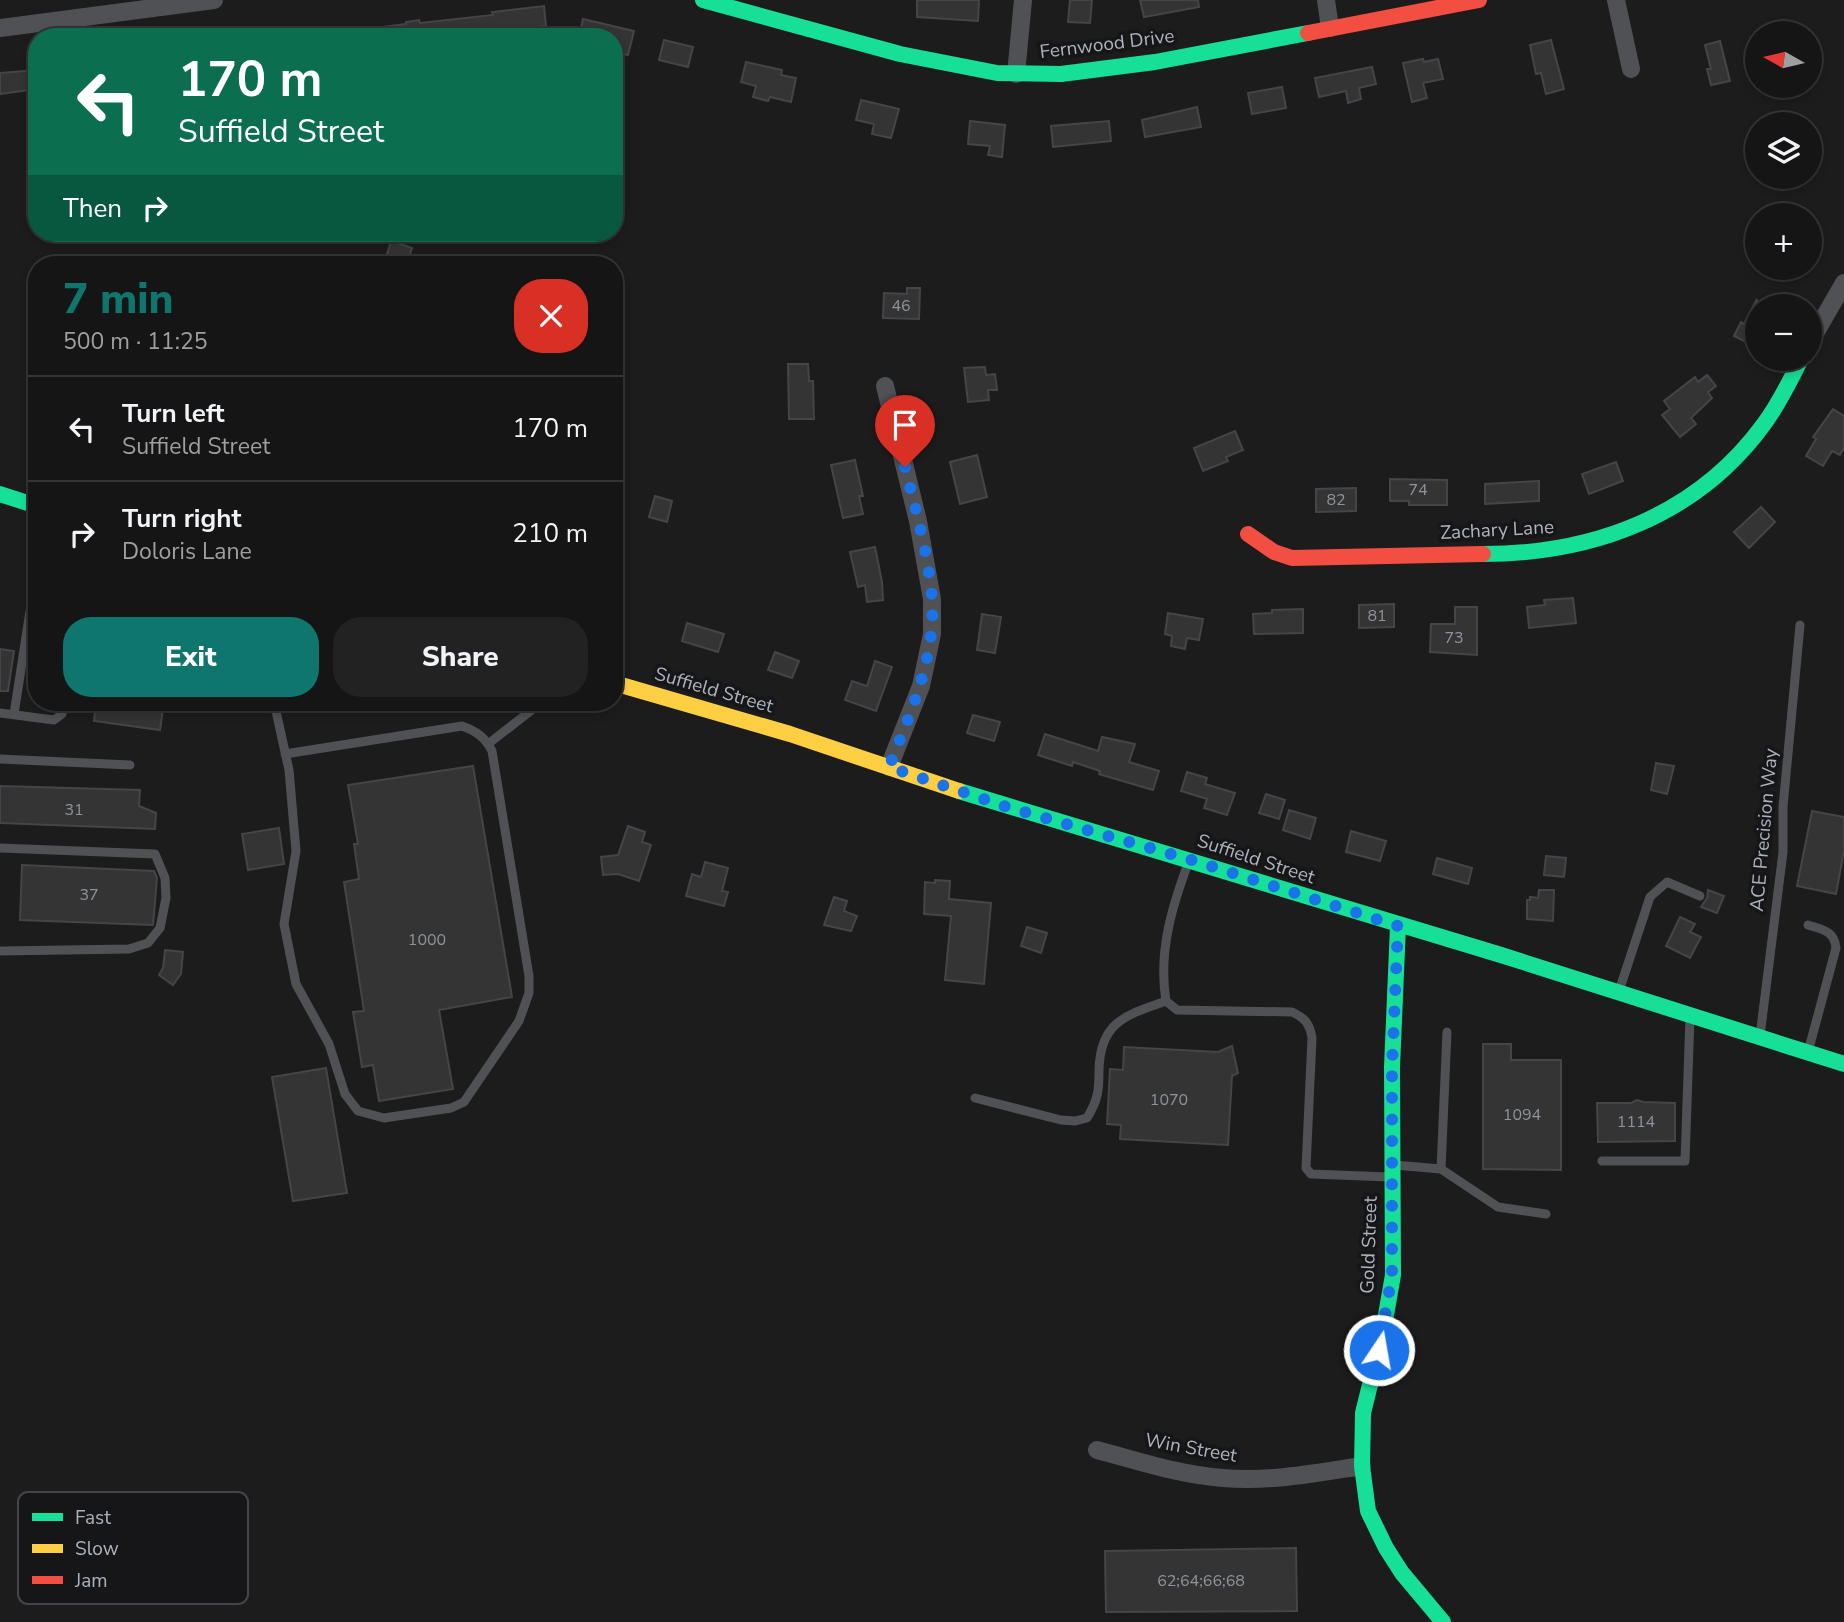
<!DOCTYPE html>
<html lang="en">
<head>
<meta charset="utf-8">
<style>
	body { margin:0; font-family:"Nunito Sans",sans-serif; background:#222; color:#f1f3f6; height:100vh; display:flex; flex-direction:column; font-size:26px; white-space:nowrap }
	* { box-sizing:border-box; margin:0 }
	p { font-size:23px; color:#9d9fa0 }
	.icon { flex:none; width:38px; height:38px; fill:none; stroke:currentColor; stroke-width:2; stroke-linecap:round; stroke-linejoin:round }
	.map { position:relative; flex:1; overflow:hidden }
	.side { position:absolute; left:28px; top:256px; width:595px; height:455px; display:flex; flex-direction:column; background:#151515; border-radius:28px; box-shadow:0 4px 10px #0003,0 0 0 2px #343434 }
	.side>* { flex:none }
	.banner { position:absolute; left:28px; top:28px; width:595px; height:214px; border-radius:28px; box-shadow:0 4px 10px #0003,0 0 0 2px #343434; background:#0b6e4f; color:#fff; overflow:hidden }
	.needle { width:46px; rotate:278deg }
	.tools { position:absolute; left:1745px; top:21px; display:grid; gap:14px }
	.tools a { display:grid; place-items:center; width:77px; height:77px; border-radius:50%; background:#151515; box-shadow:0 4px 10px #0003,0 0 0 2px #343434; font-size:35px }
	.pin { position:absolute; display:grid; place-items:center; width:60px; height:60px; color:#fff; margin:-72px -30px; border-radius:50% 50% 50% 0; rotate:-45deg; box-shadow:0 0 7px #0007 }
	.pin .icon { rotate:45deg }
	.me { position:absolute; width:77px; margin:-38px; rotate:12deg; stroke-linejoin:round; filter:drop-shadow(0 0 5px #0008) }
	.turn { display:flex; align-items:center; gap:24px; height:147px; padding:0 35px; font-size:32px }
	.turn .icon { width:91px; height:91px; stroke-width:2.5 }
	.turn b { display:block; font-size:49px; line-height:60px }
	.then { display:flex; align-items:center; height:66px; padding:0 35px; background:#0003; gap:14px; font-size:26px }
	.round { display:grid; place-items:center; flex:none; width:74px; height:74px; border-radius:28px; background:#222 }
	.summary { display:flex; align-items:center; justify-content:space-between; height:119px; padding:0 35px }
	h1 { font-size:42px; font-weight:800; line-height:52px; color:#0f766e }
	.cta { display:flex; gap:14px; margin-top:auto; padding:14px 35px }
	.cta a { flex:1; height:80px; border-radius:28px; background:#0f766e; color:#fff; font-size:28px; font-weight:800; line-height:80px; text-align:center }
	.cta a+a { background:#222; color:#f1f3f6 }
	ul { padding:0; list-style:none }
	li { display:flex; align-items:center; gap:21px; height:105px; padding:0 35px; border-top:2px solid #343434 }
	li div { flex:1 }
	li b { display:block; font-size:26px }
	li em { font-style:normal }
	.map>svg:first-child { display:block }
	.building { fill:#343434; stroke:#444548; stroke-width:2 }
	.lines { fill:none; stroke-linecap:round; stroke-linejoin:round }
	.lane { stroke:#505155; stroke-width:9 }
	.street { stroke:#505155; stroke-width:18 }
	.fast { stroke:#16e098; stroke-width:16 }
	.slow { stroke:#ffcf43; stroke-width:16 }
	.jam { stroke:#f24e42; stroke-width:16 }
	.route { stroke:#1a73e8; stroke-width:12; stroke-dasharray:0 21.6 }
	.labels { text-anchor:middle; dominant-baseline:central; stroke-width:7; stroke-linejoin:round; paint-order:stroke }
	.number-label { font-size:16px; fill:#8f939b }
	.street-label { font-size:19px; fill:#adb3bd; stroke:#161618 }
	.key { fill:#161618; stroke:#43454a; stroke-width:2 }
	.key-label { font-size:19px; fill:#adb3bd }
</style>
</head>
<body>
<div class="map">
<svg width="1844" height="1622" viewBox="0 0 1844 1622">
	<rect width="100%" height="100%" fill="#1c1c1c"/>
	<g class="building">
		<path d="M917,0H979L978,21L917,17Z"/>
		<path d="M1070,0H1092L1090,23L1068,22Z"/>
		<path d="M1140,0H1198L1199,7L1144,17Z"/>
		<path d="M544,6L546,26L528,28L529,37H514L513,30L477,33V37H374L373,28L406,24V22L419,20L420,23L493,15L492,12Z"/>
		<path d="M583,19L634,31L628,55L614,52V37H579Z"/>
		<path d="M664,40L693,47L688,67L659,60Z"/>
		<path d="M1551,40L1564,89L1546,94L1541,73L1536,74L1530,45Z"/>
		<path d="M1720,41L1730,81L1711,85L1707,69H1711L1705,45Z"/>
		<path d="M1423,59L1424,62L1438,59L1443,79L1423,83L1427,98L1412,102L1403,63Z"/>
		<path d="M746,62L782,70L781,75L796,78L791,102L770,97L768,101L753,97L756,86L741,82Z"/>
		<path d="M1372,67L1376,84L1359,88L1361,99L1348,103L1346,91L1319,97L1315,78Z"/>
		<path d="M37,70V89L0,94V73Z"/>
		<path d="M1282,87L1286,108L1252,114L1248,93Z"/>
		<path d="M861,100L899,109L891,138L872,134L874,124L856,120Z"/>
		<path d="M1197,107L1201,127L1145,137L1142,120Z"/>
		<path d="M970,121L1005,125L1002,157L988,155L990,146L968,144Z"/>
		<path d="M1109,121L1111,141L1053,147L1051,126Z"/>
		<path d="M391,241L412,248L407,264H384Z"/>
		<path d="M907,288H920L919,319L883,318L884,293L907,294Z"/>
		<path d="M1757,299V336L1752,345L1734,336L1741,322L1744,324Z"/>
		<path d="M788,364H808L809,381H813L814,419H789Z"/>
		<path d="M985,367L986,375L995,374L997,390H988L989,400L968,402L964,368Z"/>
		<path d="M1707,375L1716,386L1708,392L1712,398L1691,418L1696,424L1680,437L1662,415L1670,409L1664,401L1695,377L1698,382Z"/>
		<path d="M1833,409L1844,416V448L1840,455L1832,451L1823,466L1806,456L1816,439L1813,437Z"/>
		<path d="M1235,431L1243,450L1226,457L1228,461L1203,471L1194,448Z"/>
		<path d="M977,455L987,497L960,504L950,462Z"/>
		<path d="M855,460L863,496H859L863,514L843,518L831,465Z"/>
		<path d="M1616,462L1623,481L1589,494L1582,474Z"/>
		<path d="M1390,479L1447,480V505H1409V501H1390Z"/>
		<path d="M1539,481V501L1485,504V484Z"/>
		<path d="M1356,488V511L1316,512V489Z"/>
		<path d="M655,496L672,501L667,522L649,517Z"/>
		<path d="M1761,507L1775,522L1749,548L1734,532Z"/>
		<path d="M875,547L882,582L883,600L867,602L865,585L858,587L850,552Z"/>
		<path d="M1573,598L1576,623L1529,628L1527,607L1545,605L1544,600Z"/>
		<path d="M1394,604V627L1359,628V605Z"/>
		<path d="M1455,607H1477V655L1430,652L1431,624H1455Z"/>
		<path d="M1303,609V633L1254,634L1253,614L1272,613V610Z"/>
		<path d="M1168,613L1203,619L1199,640L1187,638L1185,649L1171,646L1172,636L1165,634Z"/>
		<path d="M982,614L1001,617L995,653L977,650Z"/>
		<path d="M687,623L724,634L718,652L682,641Z"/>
		<path d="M0,649L14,651L8,691H0Z"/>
		<path d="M775,652L799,661L792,678L768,670Z"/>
		<path d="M875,661L892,667L876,711L845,700L852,681L867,686Z"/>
		<path d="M96,702H164L160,730L94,721Z"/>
		<path d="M973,715L1000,722L994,741L967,733Z"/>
		<path d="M1045,734L1098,751L1102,737L1135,744L1129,762L1159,771L1153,790L1099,774L1100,771L1073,762L1072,766L1038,755Z"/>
		<path d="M1656,763L1674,766L1667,794L1651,790Z"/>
		<path d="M473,766L512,997L439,1010L453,1089L379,1101L373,1065L362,1067L353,1012L364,1011L344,882L359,879L354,844H358L348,785Z"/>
		<path d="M1187,772L1207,778L1205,784L1235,793L1227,815L1204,808L1207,799L1181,791Z"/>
		<path d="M0,786L140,790L139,806L156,813L155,829L0,823Z"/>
		<path d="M1266,794L1285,800L1279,819L1259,813Z"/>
		<path d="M1289,810L1316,818L1310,839L1283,830Z"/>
		<path d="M1812,811L1844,817V850L1836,894L1797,886Z"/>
		<path d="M628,826L645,832L642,842L651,845L639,881L618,874L603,875L601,857L618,855Z"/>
		<path d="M279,828L284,864L248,870L242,834Z"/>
		<path d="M1351,831L1386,841L1380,861L1346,852Z"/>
		<path d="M1546,856L1566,858L1564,877L1544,875Z"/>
		<path d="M1437,858L1472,868L1468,884L1433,874Z"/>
		<path d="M705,862L728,868L722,891L728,892L724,906L686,896L692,874L701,877Z"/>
		<path d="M22,865L154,871L157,878L153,925L20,920Z"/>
		<path d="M935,880L950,881L949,899L991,903L984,984L945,980L951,916L924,914L925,882L935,883Z"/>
		<path d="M1539,890H1554L1553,921L1527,919V900H1530V897L1538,898Z"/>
		<path d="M1708,890L1724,896L1717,913L1701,907L1707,898Z"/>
		<path d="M834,897L847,901L844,911L857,916L851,931L824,925Z"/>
		<path d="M1680,917L1695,924L1690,932L1701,937L1690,958L1666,946Z"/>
		<path d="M1027,927L1047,933L1041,953L1021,946Z"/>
		<path d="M165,950L183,952L181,974L173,985L159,975L163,968Z"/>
		<path d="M1483,1044H1511V1060H1561V1170L1483,1169Z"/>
		<path d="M1232,1046L1238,1073L1232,1076L1228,1145L1120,1139L1121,1125L1107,1124L1110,1069L1123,1070L1124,1047L1218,1052Z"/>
		<path d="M326,1068L347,1193L293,1201L272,1077Z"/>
		<path d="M1637,1100L1643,1102L1675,1103V1141L1598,1142L1597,1103H1631Z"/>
		<path d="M1296,1548L1297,1611L1106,1612L1105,1551Z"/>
	</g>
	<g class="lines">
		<g class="lane">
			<path d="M274,702L289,770L296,851L284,924L296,984L329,1044L345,1094L358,1111L384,1118L451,1108L464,1102L519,1021L529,993V976L492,751C485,737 476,731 462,726L285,754"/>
			<path d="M0,713L54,720L62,714L63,702"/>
			<path d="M14,714L31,605L37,599"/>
			<path d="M488,744L542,702"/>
			<path d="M0,759L130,765"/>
			<path d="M0,848L155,854L165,878L166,898L160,928L148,943L129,949L0,951"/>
			<path d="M1189,861C1172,906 1158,952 1166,1001L1177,1010L1292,1012C1305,1018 1310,1024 1312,1038L1306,1168L1311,1174L1389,1177"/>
			<path d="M1619,991L1650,897L1667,882L1700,896"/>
			<path d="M1760,1036L1783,852V807L1800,625"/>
			<path d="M1808,1052L1836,948C1834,931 1824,930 1808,925"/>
			<path d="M975,1098L1061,1120L1075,1121L1087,1118C1098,1100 1099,1091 1099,1070C1100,1022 1126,1015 1166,1001"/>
			<path d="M1602,1161H1685L1690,1017"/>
			<path d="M1394,1165L1441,1169L1447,1032"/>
			<path d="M1441,1169L1498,1207L1546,1214"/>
		</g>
		<g class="street">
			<path d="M1326,0L1330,28"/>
			<path d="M1616,0L1631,69"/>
			<path d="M0,28L214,0"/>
			<path d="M1016,74L1023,0"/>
			<path d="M1810,342L1844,283"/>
			<path d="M885,386L918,521L932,599V634L921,686L889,767"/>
			<path d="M1097,1450C1139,1461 1180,1475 1223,1478C1270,1482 1317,1473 1362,1466"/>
		</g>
		<g class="fast">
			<path d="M703,0L900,54L997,73L1061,74L1155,62L1308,33"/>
			<path d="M0,494L37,506"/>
			<path d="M1483,554C1593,554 1697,516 1764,424C1779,404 1790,381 1801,359"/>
			<path d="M959,791L1501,955L1844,1064"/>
			<path d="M1398,926L1392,1067L1393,1275L1383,1332L1363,1413L1362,1466L1368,1511L1386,1548L1402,1573L1443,1622"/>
		</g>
		<path class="slow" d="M614,683L790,734L959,791"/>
		<g class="jam">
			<path d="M1308,33L1479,0"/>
			<path d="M1248,534L1274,552L1292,558L1483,554"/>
		</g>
	</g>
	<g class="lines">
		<path class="route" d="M905,467C917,516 938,585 931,635C925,682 906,724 889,767L1007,807L1195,861L1398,926L1392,1067V1275L1379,1350"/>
	</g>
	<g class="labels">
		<g class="number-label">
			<text x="901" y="306">46</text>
			<text x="1418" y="490">74</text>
			<text x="1336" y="500">82</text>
			<text x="1377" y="616">81</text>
			<text x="1454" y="638">73</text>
			<text x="74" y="810">31</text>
			<text x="89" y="895">37</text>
			<text x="427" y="940">1000</text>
			<text x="1169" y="1100">1070</text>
			<text x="1522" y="1115">1094</text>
			<text x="1636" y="1122">1114</text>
			<text x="1201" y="1581">62;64;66;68</text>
		</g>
		<g class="street-label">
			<text transform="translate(1107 44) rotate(-7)">Fernwood Drive</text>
			<text transform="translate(1497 530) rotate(-3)">Zachary Lane</text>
			<text transform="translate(714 690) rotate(16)">Suffield Street</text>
			<text transform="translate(1764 830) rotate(-85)">ACE Precision Way</text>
			<text transform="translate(1256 859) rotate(18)">Suffield Street</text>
			<text transform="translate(1369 1245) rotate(-88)">Gold Street</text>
			<text transform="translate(1191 1448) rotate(10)">Win Street</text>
		</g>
	</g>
	<rect x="18" y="1492" width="230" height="112" rx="10" class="key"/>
	<rect x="32" y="1513" width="31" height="8" fill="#16e098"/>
	<rect x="32" y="1544" width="31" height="9" fill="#ffcf43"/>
	<rect x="32" y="1576" width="31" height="8" fill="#f24e42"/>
	<g class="key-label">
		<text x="75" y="1524">Fast</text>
		<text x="75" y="1555">Slow</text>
		<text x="75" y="1587">Jam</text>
	</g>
</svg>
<div class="tools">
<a><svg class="needle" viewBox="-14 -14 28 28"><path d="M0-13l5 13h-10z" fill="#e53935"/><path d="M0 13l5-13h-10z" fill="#9d9fa0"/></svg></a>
<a><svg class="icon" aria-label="layers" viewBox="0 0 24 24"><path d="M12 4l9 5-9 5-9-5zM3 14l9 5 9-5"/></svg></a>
<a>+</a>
<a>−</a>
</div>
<div class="pin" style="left:905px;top:467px;background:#d93025"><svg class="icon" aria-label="arrive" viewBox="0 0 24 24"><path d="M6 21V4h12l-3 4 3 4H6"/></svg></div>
<svg class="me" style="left:1379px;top:1350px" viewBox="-20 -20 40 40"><circle r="17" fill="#1a73e8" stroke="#fff" stroke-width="3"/><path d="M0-11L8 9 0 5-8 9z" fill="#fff"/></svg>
<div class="banner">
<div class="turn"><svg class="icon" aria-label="left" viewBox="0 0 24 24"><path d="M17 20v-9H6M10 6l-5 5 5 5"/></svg><div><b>170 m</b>Suffield Street</div></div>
<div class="then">Then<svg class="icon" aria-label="right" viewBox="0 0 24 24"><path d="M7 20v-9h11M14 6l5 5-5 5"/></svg></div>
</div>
<section class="side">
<div class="summary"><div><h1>7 min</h1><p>500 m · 11:25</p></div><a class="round" style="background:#d93025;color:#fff"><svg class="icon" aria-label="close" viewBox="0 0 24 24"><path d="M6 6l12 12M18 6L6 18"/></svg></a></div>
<ul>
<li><svg class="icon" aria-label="left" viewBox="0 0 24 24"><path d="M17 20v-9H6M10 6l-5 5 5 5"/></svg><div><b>Turn left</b><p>Suffield Street</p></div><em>170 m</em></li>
<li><svg class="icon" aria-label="right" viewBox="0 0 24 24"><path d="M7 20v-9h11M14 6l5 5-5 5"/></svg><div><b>Turn right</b><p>Doloris Lane</p></div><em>210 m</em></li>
</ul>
<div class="cta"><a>Exit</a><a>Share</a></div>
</section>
</div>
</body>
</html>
